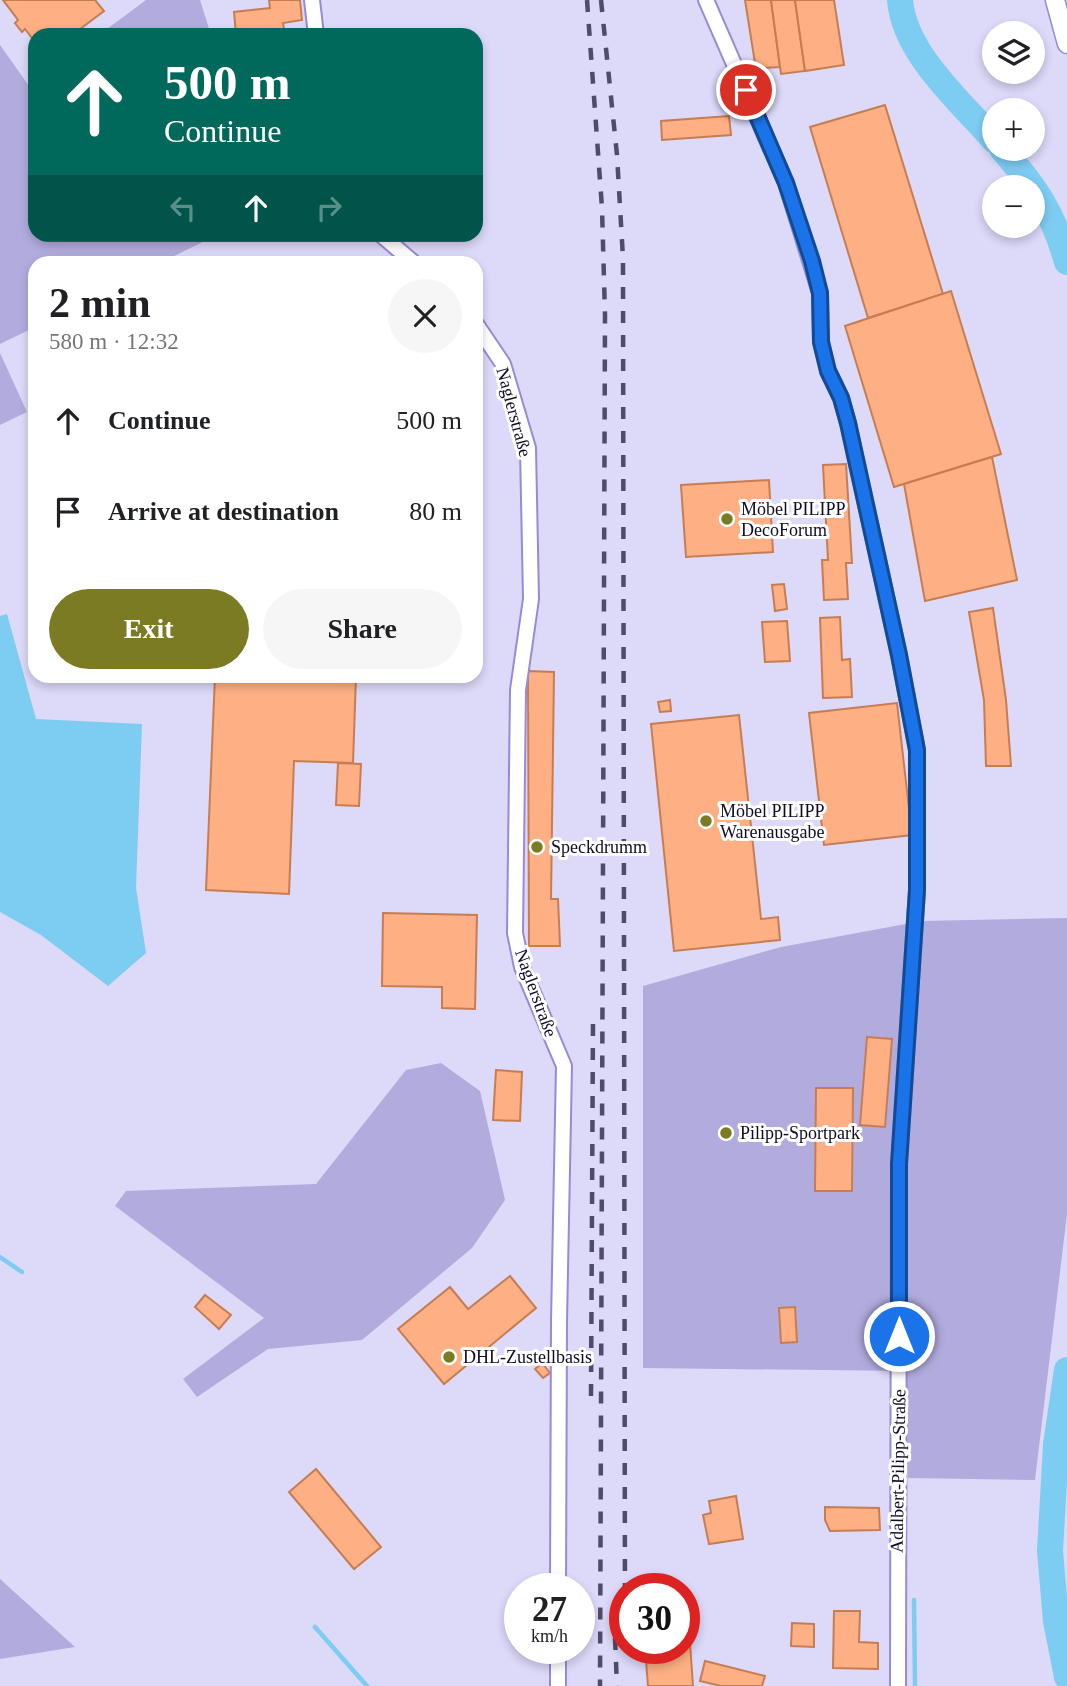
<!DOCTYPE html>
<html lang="en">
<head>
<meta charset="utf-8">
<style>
	body { margin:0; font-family:"Times New Roman",serif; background:#f6f6f6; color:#202124; height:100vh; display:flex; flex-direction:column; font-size:26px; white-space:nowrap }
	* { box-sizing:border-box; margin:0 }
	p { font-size:23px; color:#757577 }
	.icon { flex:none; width:38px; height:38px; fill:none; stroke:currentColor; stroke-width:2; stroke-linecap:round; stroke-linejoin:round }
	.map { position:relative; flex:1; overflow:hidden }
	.panel { position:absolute; left:28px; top:256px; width:455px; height:427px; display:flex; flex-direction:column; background:#fff; border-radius:21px; box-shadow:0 4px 10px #0003 }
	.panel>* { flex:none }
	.top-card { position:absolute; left:28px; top:28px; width:455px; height:214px; border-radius:21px; box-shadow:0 4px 10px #0003; background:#00695c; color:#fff; overflow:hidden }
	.controls { position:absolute; left:982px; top:21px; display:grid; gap:14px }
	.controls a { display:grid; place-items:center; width:63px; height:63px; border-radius:50%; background:#fff; box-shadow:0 4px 10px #0003; font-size:35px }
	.speed { position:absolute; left:504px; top:1573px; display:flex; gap:14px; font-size:35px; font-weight:700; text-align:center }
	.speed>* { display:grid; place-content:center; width:91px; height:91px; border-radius:50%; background:#fff; box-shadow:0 4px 10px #0003; line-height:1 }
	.speed small { font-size:18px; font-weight:400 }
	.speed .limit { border:10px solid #d22; background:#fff; color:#111 }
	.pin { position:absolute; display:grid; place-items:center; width:60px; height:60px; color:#fff; margin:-30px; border:4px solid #fff; border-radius:50%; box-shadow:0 2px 7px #0007 }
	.me { position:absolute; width:77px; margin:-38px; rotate:0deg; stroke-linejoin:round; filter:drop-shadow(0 0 5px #0008) }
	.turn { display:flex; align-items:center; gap:24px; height:147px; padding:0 21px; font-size:32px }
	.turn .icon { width:91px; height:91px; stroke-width:2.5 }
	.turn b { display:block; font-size:49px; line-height:60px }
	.lanes { display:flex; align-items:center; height:66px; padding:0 21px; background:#0003; justify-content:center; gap:35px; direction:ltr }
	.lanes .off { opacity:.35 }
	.round { display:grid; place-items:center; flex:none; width:74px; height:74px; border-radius:37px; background:#f6f6f6 }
	.headline { display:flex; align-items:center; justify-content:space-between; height:119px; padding:0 21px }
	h1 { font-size:42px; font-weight:700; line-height:52px }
	.action { display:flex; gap:14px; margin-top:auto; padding:14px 21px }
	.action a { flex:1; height:80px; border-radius:42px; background:#7a7b22; color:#fff; font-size:28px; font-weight:700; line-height:80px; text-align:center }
	.action a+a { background:#f6f6f6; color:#202124 }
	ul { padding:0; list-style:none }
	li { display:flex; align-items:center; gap:21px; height:91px; padding:0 21px }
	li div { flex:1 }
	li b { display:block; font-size:26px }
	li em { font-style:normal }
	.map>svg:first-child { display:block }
	.green { fill:#b2acde }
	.water { fill:#7dccf2 }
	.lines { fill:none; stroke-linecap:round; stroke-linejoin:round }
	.stream { stroke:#7dccf2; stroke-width:4.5 }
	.river { stroke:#7dccf2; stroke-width:26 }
	.building { fill:#feb084; stroke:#c77d52; stroke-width:2 }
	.minor-casing { stroke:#968bd6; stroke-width:18 }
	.major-casing { stroke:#968bd6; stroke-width:21 }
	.minor { stroke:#fff; stroke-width:14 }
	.major { stroke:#fff; stroke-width:18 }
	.rail { stroke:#504b68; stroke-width:4.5; stroke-dasharray:12 12; stroke-linecap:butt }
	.route-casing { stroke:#114b97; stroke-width:18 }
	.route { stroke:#1a73e8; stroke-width:12 }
	.poi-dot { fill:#7a7b22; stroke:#fefefe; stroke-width:2.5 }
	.labels { text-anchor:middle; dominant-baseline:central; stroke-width:6; stroke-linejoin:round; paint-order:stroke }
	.street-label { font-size:18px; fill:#100a26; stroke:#fefefe }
	.poi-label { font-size:18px; fill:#100a26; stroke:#fefefe; text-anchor:start }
</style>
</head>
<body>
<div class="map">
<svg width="1067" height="1686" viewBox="0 0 1067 1686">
	<rect width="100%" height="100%" fill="#dcd9f9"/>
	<g class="green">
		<path d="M146,0H200L211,35H99Z"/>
		<path d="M0,45L29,86L35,82V234L217,235L162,262H35V327L0,344Z"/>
		<path d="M0,353L27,412L0,425Z"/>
		<path d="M1067,918V1214L1035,1480L908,1478L906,1371L643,1368V986L781,947L922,921Z"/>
		<path d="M441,1063L480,1091L505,1200L472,1248L362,1340L268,1349L197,1397L183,1379L264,1318L115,1206L126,1191L316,1184L406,1070Z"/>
		<path d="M0,1579L75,1647L0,1659Z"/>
	</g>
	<path class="water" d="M7,614L36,719L142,724L136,888L146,953L108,986L41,935L0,912V616Z"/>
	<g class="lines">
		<g class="stream">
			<path d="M0,1257L22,1272"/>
			<path d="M914,1600L915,1686"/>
			<path d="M315,1627L367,1686"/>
		</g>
		<g class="river">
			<path d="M900,0C904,53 960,101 994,140"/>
			<path d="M1002,149C1035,187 1053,212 1067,262"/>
			<path d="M1067,1370L1056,1445L1050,1551L1056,1621L1067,1677"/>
		</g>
	</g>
	<g class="building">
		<path d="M3,0H95L104,11L72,35H35V42L25,29L22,32L15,23L18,20Z"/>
		<path d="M269,0H300L302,20L283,23L285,35H269V31L236,35L234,12L270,8Z"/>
		<path d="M745,0H771L780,67L763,68L758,67L755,63Z"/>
		<path d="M771,0H795L805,71L781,74Z"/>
		<path d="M795,0H834L844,65L805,71Z"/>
		<path d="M885,105L943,294L868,318L810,127Z"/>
		<path d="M729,116L731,135L662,140L661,121Z"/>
		<path d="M951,291L1001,454L894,487L845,326Z"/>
		<path d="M992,457L1017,580L925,601L904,484Z"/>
		<path d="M846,464L852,563H846L848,599L824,600L822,560H828L823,465Z"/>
		<path d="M769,480L773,552L686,557L681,485Z"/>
		<path d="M784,584L787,609L775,611L772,585Z"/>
		<path d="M993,608L1006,700L1011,766H986L984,700L969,612Z"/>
		<path d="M840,617L842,660L850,659L852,697L823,698L820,618Z"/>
		<path d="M787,621L790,661L765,662L762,622Z"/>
		<path d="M528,671L554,672L551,899H558L560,946H529Z"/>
		<path d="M215,676H356L353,763L294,761L289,894L206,890Z"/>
		<path d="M670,700L671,711L660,712L658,702Z"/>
		<path d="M897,703L912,835L824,845L809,713Z"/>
		<path d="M739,715L761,919L778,917L780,940L674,951L651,724Z"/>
		<path d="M338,763L361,764L359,806L336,805Z"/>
		<path d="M383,913L477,915L475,1009L442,1008V987L382,986Z"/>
		<path d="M867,1037L892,1039L885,1127L860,1125Z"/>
		<path d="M496,1070L522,1072L520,1121L493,1120Z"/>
		<path d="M816,1088H853L852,1191H815Z"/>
		<path d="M510,1276L536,1308L444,1384L398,1329L450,1287L468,1309Z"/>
		<path d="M205,1295L231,1315L219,1329L195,1307Z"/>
		<path d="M795,1307L797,1342L781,1343L779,1308Z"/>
		<path d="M542,1363L550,1373L543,1378L535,1369Z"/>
		<path d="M316,1469L381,1547L354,1569L289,1492Z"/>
		<path d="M736,1496L743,1539L709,1544L703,1515L711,1513L709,1501Z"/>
		<path d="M825,1507L879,1508L880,1530L830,1531L825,1520Z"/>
		<path d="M834,1611H860L859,1642L878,1643V1669L833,1668Z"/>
		<path d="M792,1623L814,1624V1647L791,1646Z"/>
		<path d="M684,1641L690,1643L693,1686H648L645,1648H684Z"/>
		<path d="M705,1661L765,1676L762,1686H721L700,1681Z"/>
	</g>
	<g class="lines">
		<g class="minor-casing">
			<g id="minor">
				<path d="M312,0L316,35"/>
				<path d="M706,0L786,183L820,293L821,342L828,371L841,398L848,423L899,655L917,750V890L899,1164L898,1686"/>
				<path d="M380,234L413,262"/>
				<path d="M476,324L503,364L528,448L531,599L518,690L515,933L522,967L564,1066L559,1322L558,1589"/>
				<path d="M558,1686V1648"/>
			</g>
		</g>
		<g class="major-casing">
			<path id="major" d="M1055,0L1067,44"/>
		</g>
		<use href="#minor" class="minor"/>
		<use href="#major" class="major"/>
		<g class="rail">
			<path d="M587,0L602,208L605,315L600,1686"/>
			<path d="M601,0L617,155L623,258L625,1630"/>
			<path d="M591,1396L593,1021"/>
			<path d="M614,1614L617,1686"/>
		</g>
	</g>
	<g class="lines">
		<g class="route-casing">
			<path id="route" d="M746,90L786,183L812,261L820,293L821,342L828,371L841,398L848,423L899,655L917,750V890L899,1164V1336"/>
		</g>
		<use href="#route" class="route"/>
	</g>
	<g class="poi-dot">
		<circle cx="727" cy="519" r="7"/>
		<circle cx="706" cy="821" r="7"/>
		<circle cx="537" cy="847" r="7"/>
		<circle cx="726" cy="1133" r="7"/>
		<circle cx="449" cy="1357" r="7"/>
	</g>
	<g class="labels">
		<g class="street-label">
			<text transform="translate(514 412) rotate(75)">Naglerstraße</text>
			<text transform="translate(536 993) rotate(70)">Naglerstraße</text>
			<text transform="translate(898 1471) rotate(-89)">Adalbert-Pilipp-Straße</text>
		</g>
		<g class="poi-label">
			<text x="741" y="509">Möbel PILIPP<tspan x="741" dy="21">DecoForum</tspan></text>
			<text x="720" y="811">Möbel PILIPP<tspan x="720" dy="21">Warenausgabe</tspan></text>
			<text x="551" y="847">Speckdrumm</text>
			<text x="740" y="1133">Pilipp-Sportpark</text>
			<text x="463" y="1357">DHL-Zustellbasis</text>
		</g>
	</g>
</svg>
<div class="controls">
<a><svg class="icon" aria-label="layers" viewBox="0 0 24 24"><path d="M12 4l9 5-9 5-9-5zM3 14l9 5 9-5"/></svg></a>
<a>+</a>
<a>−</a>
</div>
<div class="speed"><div>27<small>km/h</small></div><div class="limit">30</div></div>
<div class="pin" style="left:746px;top:90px;background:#d93025"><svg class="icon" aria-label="arrive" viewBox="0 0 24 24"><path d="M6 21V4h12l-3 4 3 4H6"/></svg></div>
<svg class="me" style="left:899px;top:1336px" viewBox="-20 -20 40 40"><circle r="17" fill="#1a73e8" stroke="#fff" stroke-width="3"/><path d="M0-11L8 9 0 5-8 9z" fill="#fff"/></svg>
<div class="top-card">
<div class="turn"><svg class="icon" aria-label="ahead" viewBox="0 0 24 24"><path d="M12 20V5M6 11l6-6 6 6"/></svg><div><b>500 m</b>Continue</div></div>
<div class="lanes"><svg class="icon off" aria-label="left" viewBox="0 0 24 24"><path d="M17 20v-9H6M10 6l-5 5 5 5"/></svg><svg class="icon" aria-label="ahead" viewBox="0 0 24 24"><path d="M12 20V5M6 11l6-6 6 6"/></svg><svg class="icon off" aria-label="right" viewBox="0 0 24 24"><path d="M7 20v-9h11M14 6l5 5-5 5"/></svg></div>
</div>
<section class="panel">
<div class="headline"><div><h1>2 min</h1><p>580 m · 12:32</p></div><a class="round"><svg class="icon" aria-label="close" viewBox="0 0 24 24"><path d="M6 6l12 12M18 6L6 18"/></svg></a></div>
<ul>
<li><svg class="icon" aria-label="ahead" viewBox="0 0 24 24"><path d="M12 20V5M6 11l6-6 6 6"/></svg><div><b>Continue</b></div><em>500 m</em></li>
<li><svg class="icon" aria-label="arrive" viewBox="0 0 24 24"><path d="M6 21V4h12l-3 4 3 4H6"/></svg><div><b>Arrive at destination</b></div><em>80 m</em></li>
</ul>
<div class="action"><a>Exit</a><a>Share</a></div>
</section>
</div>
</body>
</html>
